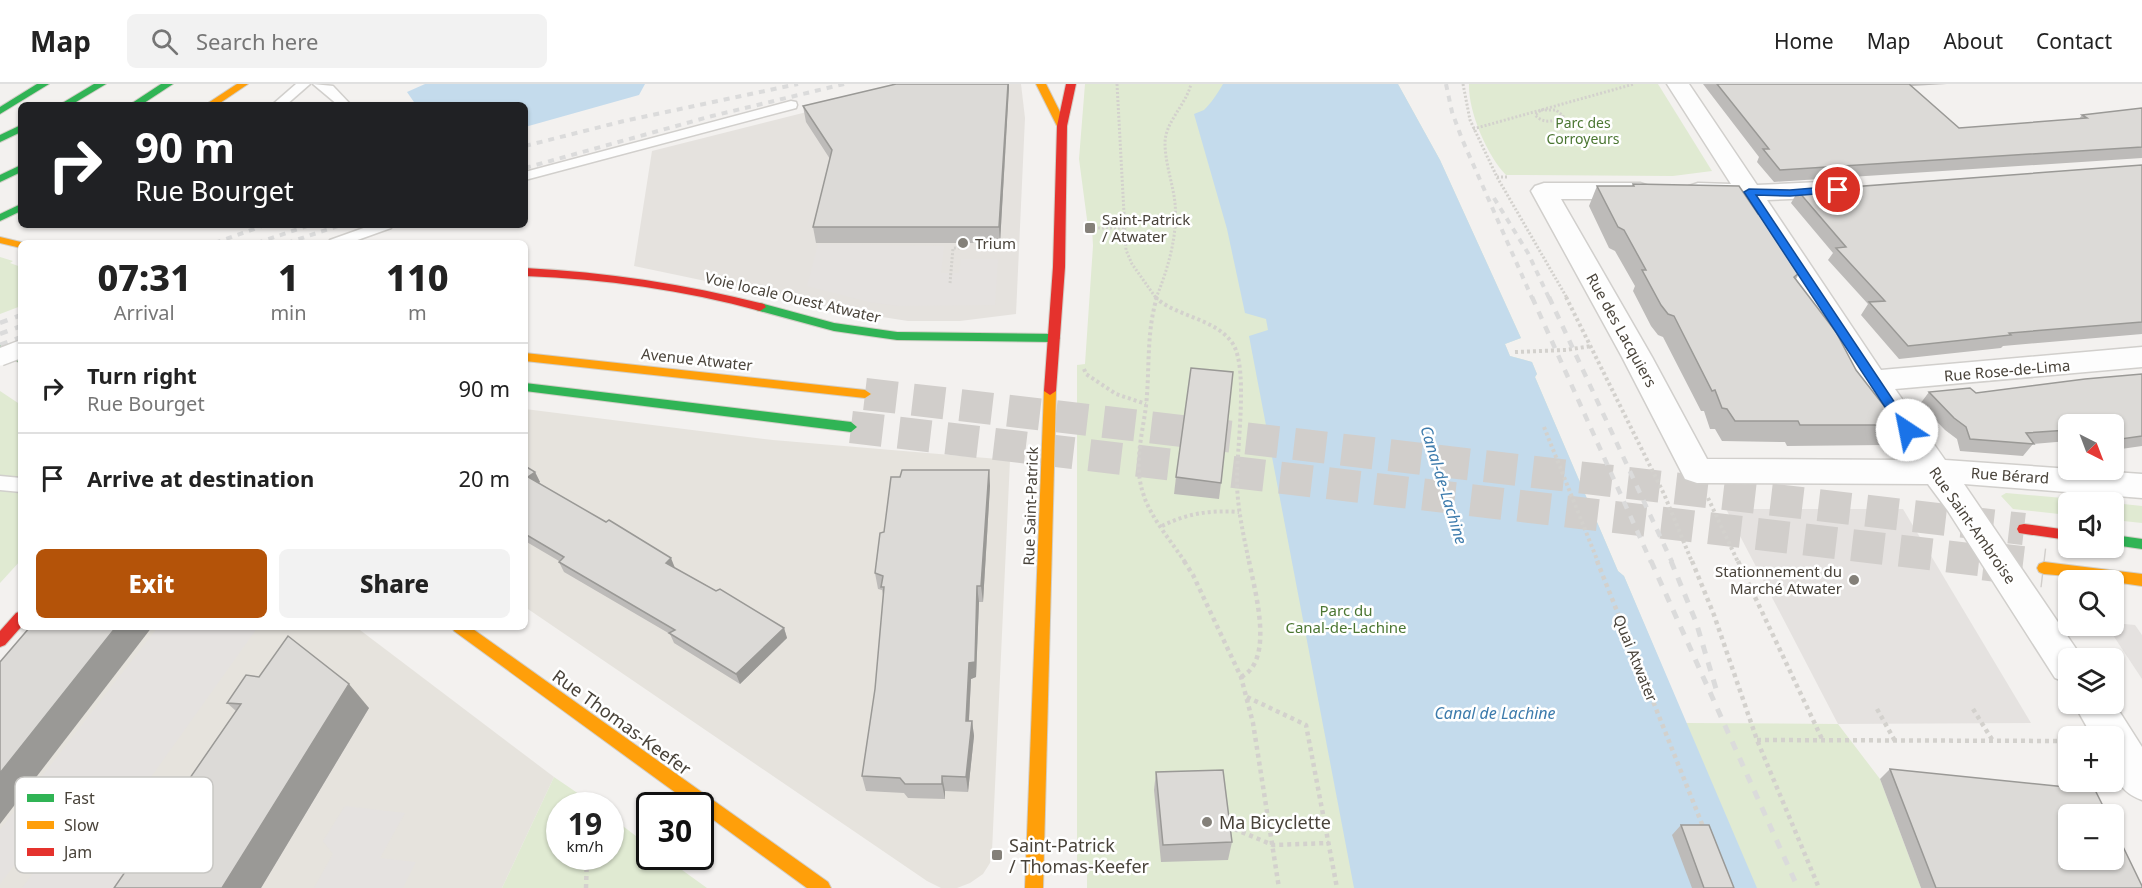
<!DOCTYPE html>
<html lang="en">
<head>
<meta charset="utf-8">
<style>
	body { margin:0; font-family:"Noto Sans",sans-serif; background:#f2f2f2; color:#222; height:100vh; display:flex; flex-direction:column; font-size:22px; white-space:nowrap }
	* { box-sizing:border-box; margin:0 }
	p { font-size:20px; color:#767676 }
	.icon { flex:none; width:33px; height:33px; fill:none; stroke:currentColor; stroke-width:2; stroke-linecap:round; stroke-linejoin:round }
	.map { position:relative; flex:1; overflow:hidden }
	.sheet { position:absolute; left:18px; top:156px; width:510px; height:390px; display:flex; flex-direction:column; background:#fff; border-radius:9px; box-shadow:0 2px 4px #0004 }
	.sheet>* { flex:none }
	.top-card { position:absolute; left:18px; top:18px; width:510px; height:126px; border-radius:9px; box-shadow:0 2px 4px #0004; background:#202124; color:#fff; overflow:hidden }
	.needle { width:39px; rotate:138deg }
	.fabs { position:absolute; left:2058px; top:330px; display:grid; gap:12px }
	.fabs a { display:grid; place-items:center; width:66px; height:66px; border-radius:9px; background:#fff; box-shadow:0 2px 4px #0004; font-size:30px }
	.speed { position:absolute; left:546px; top:708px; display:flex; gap:12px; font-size:30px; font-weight:700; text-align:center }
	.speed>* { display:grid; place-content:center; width:78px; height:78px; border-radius:50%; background:#fff; box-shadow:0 2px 4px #0004; line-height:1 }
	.speed small { font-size:15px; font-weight:400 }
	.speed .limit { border:3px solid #111; border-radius:9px; background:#fff; color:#111 }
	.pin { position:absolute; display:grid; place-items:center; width:51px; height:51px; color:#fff; margin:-26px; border:3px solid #fff; border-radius:50%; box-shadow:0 2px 6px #0007 }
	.me { position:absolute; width:66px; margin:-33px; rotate:326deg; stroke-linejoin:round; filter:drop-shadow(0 0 4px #0008) }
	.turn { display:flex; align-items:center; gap:21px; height:126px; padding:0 18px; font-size:27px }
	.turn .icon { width:78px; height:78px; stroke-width:2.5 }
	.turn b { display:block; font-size:42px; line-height:51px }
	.eta { display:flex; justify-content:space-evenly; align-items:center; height:102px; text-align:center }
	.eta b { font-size:36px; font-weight:800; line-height:42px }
	.action { display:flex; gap:12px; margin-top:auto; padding:12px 18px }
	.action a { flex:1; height:69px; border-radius:9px; background:#b45309; color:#fff; font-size:24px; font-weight:800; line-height:69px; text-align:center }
	.action a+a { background:#f2f2f2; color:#222 }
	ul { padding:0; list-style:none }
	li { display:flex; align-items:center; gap:18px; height:90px; padding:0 18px; border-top:2px solid #e0e0e0 }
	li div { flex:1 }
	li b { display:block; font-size:22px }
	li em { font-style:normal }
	header { display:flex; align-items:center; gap:36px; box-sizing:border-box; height:84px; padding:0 30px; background:#fff; border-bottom:2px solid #e0e0e0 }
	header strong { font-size:28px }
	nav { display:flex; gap:33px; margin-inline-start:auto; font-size:21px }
	.search { width:420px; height:54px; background:#f2f2f2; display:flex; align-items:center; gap:15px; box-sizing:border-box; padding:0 21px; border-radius:9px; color:#767676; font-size:22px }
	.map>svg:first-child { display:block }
	.residential { fill:#e6e3dd }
	.industrial { fill:#e5e2de }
	.green { fill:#e0ead2 }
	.parking { fill:#e5e2e0 }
	.water { fill:#c4dbec }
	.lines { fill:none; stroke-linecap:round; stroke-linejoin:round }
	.secondary-tunnel-far1 { stroke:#d1cecb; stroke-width:32; stroke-dasharray:32 16; stroke-linecap:butt }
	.secondary-tunnel { stroke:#d1cecb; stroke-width:39; stroke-dasharray:39 20; stroke-linecap:butt }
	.lane-casing { stroke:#d1cfcc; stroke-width:3 }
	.street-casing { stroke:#d1cfcc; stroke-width:3 }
	.fast-casing { stroke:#d2cec6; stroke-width:2 }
	.slow-casing { stroke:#d2cec6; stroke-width:2 }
	.jam-casing { stroke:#d2cec6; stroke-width:2 }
	.path-far2 { stroke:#d3d1cd; stroke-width:3; stroke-dasharray:2 2; stroke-linecap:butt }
	.path-far1 { stroke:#d3d1cd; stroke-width:4; stroke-dasharray:3 3; stroke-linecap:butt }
	.path { stroke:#d3d1cd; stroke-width:4.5; stroke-dasharray:4 4; stroke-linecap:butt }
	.lane { fill:#fdfdfd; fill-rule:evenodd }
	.street { fill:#fdfdfd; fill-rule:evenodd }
	.fast { fill:#30b455; fill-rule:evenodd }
	.slow { fill:#ff9f0a; fill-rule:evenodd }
	.jam { fill:#e5322d; fill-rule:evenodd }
	.rail-far2 { stroke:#dbdbdb; stroke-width:4; stroke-dasharray:6 6; stroke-linecap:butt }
	.rail-far1 { stroke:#dbdbdb; stroke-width:4.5; stroke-dasharray:8 8; stroke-linecap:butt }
	.rail { stroke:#dbdbdb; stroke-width:5; stroke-dasharray:9 9; stroke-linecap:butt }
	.lane-bridge-casing { stroke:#d1cfcc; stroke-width:20; stroke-linecap:butt }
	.lane-bridge { stroke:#fdfdfd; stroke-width:17 }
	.wall { fill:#bdbbb9 }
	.shaded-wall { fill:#9a9996 }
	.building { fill:#dcdad7; stroke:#9a9996; stroke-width:1.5 }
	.route { fill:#1a73e8; stroke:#114b97; stroke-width:1.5 }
	.poi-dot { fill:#848079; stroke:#fff; stroke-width:2 }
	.labels { text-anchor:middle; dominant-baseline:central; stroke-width:5; stroke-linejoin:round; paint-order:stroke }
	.far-park-label { font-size:14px; fill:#4b7632; stroke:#fff }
	.poi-label { font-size:15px; fill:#49433a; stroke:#fff; text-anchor:start }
	.street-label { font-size:15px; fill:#49433a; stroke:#fff }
	.park-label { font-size:15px; fill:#4b7632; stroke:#fff }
	.water-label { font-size:16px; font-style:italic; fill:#3d7bac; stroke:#fff }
	.near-street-label { font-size:18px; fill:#49433a; stroke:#fff }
	.near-poi-label { font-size:18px; fill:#49433a; stroke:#fff; text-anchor:start }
	.key { fill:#fff; stroke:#c8c7c4; stroke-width:1.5 }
	.key-label { font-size:16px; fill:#49433a }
</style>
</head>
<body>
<header>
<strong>Map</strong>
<div class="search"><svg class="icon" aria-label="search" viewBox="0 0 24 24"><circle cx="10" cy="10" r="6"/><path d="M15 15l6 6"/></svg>Search here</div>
<nav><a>Home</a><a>Map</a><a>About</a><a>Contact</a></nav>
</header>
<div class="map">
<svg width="2142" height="804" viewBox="0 0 2142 804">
	<rect width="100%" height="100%" fill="#f3f1ef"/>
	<g class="residential">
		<path d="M525,325L773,356L1010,376L992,767L990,779L983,790L970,799L957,804H941L927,797L525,523Z"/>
		<path d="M65,543H356L554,693L502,804H0V621Z"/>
	</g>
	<path class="industrial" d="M918,0H1021L1025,34L1016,230L960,237H908L863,230L634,182L652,67Z"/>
	<g class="green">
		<path d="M1085,0H1398L1440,76L1521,254L1505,260L1510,272L1532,278L1537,290L1535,293L1618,487L1624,492L1686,639L1838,640L1880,695L1921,804H1087V789L1077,788V281L1085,280L1093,162L1092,143H1088L1079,75Z"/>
		<path d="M1469,0H1658L1712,87L1673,92L1506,91C1487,72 1468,27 1469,0Z"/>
		<path d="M0,173L13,177L10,179L21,183V222L0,230Z"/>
		<path d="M0,307L21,321V476L0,499Z"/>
		<path d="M2006,409L2108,418H2068V431L2013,425L2001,412Z"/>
		<path d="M2114,419L2142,422V439L2114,436Z"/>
		<path d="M554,693L595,721L560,722V772H610L611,733L649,762L650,772L664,773L707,804H502Z"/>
	</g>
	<g class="parking">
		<path d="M818,160L944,162L941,189H959L961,175H998L995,221L899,222L869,218L807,202Z"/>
		<path d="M1726,425H1903L2031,639L1838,640Z"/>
		<path d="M2114,539L2135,541L2142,551V595L2107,542H2114Z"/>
		<path d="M158,543H258L131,721L66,714L0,800V746Z"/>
		<path d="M345,722L405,729L380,774L416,778L403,804H314L333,770L323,757Z"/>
		<path d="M74,733L174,747L135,804H22Z"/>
	</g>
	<g class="water">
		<path d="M425,0H645L639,11L525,43V21H416L407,8Z"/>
		<path d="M1223,0H1398L1440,76L1521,254L1505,260L1510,272L1532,278L1537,290L1535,293L1618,487L1624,492L1757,804H1354L1249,252L1268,246L1266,235L1245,229L1227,145L1194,30L1204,26C1212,18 1217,10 1223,0Z"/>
	</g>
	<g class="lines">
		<g class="secondary-tunnel-far1">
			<path d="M865,310L2024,445"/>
			<path d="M851,343L1996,478"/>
		</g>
		<path class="secondary-tunnel" d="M1984,477L2044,484"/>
		<g class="lane-casing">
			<g id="lane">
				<path d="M296,0H310L286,21H272Z"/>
				<path d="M313,0L333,2L351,21H338Z"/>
				<path d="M791,17L796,18L797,21L796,24L525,96V88Z"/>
				<path d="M372,141H393L391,144L349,159H328L330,156Z"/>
				<path d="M0,392L21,394V408L0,406Z"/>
			</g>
		</g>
		<g class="street-casing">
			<g id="street">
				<path d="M1667,0H1689L1757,101L1841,97L1850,100L1854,105L1850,110L1841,113L1767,116L1881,286L2142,263V283L1895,305L1945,376L2142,390V414L1964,400L2081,572L2083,574H2068V599L2055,594L1948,427L1928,400L1697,399L1685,395L1622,273L1531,107L1535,102L1544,99H1640L1649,102L1653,107L1649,112L1640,115H1561L1652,273L1707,375L1910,376L1741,116L1689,112L1685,107L1689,102L1698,99L1731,100Z"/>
				<path d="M2114,619L2142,663V716C2110,704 2114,682 2114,652H2092L2074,620Z"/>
			</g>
		</g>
		<g class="fast-casing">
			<g id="fast">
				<path d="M37,0H49L0,30V23Z"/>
				<path d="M94,0H106L71,21H59Z"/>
				<path d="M161,0H173L141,21H129Z"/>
				<path d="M21,41V48L0,58V51Z"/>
				<path d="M21,81V88L0,98V91Z"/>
				<path d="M21,120V127L0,137V130Z"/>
				<path d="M760,219L834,239L897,248L1054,250L1060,254L1054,258L897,256L834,247L756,226L754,223Z"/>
				<path d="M0,260L21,270V279L0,269Z"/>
				<path d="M525,299L851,338L857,343L851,348L525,307Z"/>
				<path d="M2114,451L2142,455V465L2114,461Z"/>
			</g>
		</g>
		<g class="slow-casing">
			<g id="slow">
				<path d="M237,0H248L217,21H205Z"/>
				<path d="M1036,0H1046L1067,42L1065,44L1057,42Z"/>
				<path d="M0,153L25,159H21V164L0,159Z"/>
				<path d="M525,269L865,306L871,310L865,314L525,277Z"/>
				<path d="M1050,303L1056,307L1043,804H1025L1044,307Z"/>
				<path d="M2044,478L2142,490V502L2114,498V496L2044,490L2039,488L2037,484L2039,480Z"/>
				<path d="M452,543H470L828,798L831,804H807L700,726V722H694L454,547Z"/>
			</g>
		</g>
		<g class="jam-casing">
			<g id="jam">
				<path d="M1066,0H1076L1067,42L1065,183L1056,307L1050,311L1044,307L1053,183L1057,42Z"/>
				<path d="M525,184C606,188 685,200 764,220L766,223L760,227C683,206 605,195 525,192Z"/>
				<path d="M2024,440L2068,446V456L2019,449L2017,445L2019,441Z"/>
				<path d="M21,527V543L5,561L0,563V547L16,529Z"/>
			</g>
		</g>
		<g class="path-far2">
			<path d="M1117,0L1126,166L1132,180L1156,214"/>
			<path d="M1463,0L1470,36L1497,93L1567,214"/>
			<path d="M1541,26H1556L1563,32C1554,38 1543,40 1535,31Z"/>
			<path d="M1473,45L1634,0"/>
			<path d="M1497,93H1508"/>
			<path d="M1090,144H1124"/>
			<path d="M950,199L953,164H963V159"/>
			<path d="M1156,214C1168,185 1178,151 1175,119C1173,100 1165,79 1165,59C1165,38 1186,21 1191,0"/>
		</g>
		<g class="path-far1">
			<path d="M1155,213C1176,233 1216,234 1233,260C1249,286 1236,368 1237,401C1238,428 1244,453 1249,478"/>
			<path d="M1157,213C1146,249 1150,285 1146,322C1142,353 1133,382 1144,412C1150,432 1173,460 1185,478"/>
			<path d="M1566,213L1664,410L1692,478"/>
			<path d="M1515,268L1566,266L1591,262"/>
			<path d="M1084,285L1086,290L1116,310L1146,320"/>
			<path d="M1544,343L1598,478"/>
			<path d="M1708,414L1738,478"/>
			<path d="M1162,442C1188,429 1211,426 1239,428"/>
		</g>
		<g class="path">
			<path d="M1184,477L1193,491L1241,593L1253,639L1279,804"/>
			<path d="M1597,477L1704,745"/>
			<path d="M1692,477L1714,531L1757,656L1819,804"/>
			<path d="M1738,477L1823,657"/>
			<path d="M1241,593C1275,576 1255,508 1249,477"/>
			<path d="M1247,613L1306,641L1337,804"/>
			<path d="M1877,625L1895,657"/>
			<path d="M1973,625L1993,657"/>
			<path d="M1757,656L2068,657"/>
			<path d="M603,722L604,719"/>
			<path d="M1227,742L1273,761L1329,759"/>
			<path d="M586,804L587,772"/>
		</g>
		<use href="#lane" class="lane"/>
		<use href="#street" class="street"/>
		<use href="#fast" class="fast"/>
		<use href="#slow" class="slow"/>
		<use href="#jam" class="jam"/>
		<g class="rail-far2">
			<path d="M1446,0L1452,28L1462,55L1532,214"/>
			<path d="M525,62L624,37L798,0"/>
			<path d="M525,84L712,32L844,0"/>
			<path d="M1494,114L1528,169L1549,214"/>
			<path d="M215,159L265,141"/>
			<path d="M257,159L310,141"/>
			<path d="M287,159L341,141"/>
		</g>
		<g class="rail-far1">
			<path d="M1532,213L1651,478"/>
			<path d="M1549,213L1672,478"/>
			<path d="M0,239L21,231"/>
			<path d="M0,250L21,242"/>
			<path d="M0,261L21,253"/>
		</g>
		<g class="rail">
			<path d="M1651,477L1798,804"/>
			<path d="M1671,477L1696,538L1717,608"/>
		</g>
		<g class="lane-bridge-casing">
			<path id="lane-bridge" d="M0,273L21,265"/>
		</g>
		<use href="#lane-bridge" class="lane-bridge"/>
	</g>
	<g class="wall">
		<path d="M896,0H1009L1000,159H816L813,143L830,75L806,38L803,22Z"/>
		<path d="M1703,0H1947L1911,2L1959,44L2079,35L2082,31L2142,24V74L1774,98L1757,78L1759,73Z"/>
		<path d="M2142,81V250L2003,262L2001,264L1899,275L1861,231L1868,220L1828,176L1833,169L1791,119L1798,107Z"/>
		<path d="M1633,100L1800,188L1796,195L1856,286L1899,341L1884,361L1787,362L1785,358L1722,357L1715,345H1710L1704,327H1701L1663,253L1658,251L1651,242L1633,207L1635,202L1615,167L1609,164L1589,122L1597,102H1632Z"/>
		<path d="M2142,290V362L2114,366V340H2068V357L2033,360L2023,372L1960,367L1957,355L1945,346L1920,320L1929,308L1976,309Z"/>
		<path d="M525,382L535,388L540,398L539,399L675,484L784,544L787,554L740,600L674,559L670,550L564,488L559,478V477L525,457Z"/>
		<path d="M989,386L990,402L983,518H979L976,593L971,595L969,637H972L974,652L968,708L945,707V715L908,714L904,709L866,707L862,692L875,605L884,515L882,506L878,505L875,489L884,448Z"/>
		<path d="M1176,393L1221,399L1219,415L1174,410Z"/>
		<path d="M227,619L369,624L261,804H114L236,627Z"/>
		<path d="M1890,685L2142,804H1921L1880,695Z"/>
		<path d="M1156,688L1232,758L1228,776L1161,778L1154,706Z"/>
		<path d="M1681,741L1734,804H1692L1672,751Z"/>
	</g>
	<g class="shaded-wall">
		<path d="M1008,0H1009V4L1000,159L999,143Z"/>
		<path d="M989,386L990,402L983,518L981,502Z"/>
		<path d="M535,388L540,398L533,403L528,393Z"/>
		<path d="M671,474L675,484L666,479Z"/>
		<path d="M977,502L979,518L976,593L971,595L968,652L966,637L969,579Z"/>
		<path d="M116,543H152L0,740V689Z"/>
		<path d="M784,544L787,554L740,600L736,590Z"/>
		<path d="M349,600L369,624L261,804H222Z"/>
		<path d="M972,637L974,652L968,708L966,693Z"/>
		<path d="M942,692L945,707V715L942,700Z"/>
	</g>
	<g class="building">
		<path d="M896,0H1008L999,143H813L832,66L803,22Z"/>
		<path d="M1717,0H1909L1959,44L2087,34L2082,31L2142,24V63L1780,86L1763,65H1769Z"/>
		<path d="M2142,81V238L2009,249L2011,251L1908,262L1869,218L1885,217L1836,164L1846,163L1798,107Z"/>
		<path d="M1633,100L1739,102L1758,130H1762L1800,188L1794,193L1836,248L1856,286L1899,341H1800L1798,337H1735L1727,325L1722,324L1715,306L1712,307L1674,232L1668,230L1661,221L1642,186H1646L1624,146L1618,143L1597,102H1634Z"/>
		<path d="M1191,284L1233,288L1221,399L1176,393Z"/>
		<path d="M2142,290V352L2114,356V340H2068V346L2026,349L2034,360L1970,355L1966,343L1954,334L1929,308L1970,304L1976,309L2085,295Z"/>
		<path d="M525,382L535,388L528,393L606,438L609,436L671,474L666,479L716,507L720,505L784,544L736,590L669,549L675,546L559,478L564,473L525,450Z"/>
		<path d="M902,386H989L981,502H977L975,578L969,579L966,637H972L966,693L942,692V700H905L900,694L862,692L875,605L884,503H881L883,492L875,489L880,449L884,448L891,393H900Z"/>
		<path d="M30,543H116L0,689V578Z"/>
		<path d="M288,552L349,600L222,804H114L241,620L227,619L246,591L259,593Z"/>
		<path d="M1890,685L2095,706L2107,730H2068V776H2114V744L2142,802V804H1936Z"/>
		<path d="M1223,686L1232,758L1163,761L1156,688Z"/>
		<path d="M1681,741H1709L1734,804H1704Z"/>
	</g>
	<path class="route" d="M1838,102L1841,103V108L1790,112L1756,111L1911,343L1913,346L1907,351L1902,349L1744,108L1749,105L1790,106Z"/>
	<g class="poi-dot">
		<rect x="1084" y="138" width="12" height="12" rx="3"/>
		<circle cx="963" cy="159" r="6"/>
		<circle cx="1854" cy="496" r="6"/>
		<circle cx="1207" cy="738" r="6"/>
		<rect x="991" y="765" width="12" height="12" rx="3"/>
	</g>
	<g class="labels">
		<g class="far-park-label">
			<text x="1583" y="38">Parc des<tspan x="1583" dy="16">Corroyeurs</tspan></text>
		</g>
		<g class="poi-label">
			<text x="1102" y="135">Saint-Patrick<tspan x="1102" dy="17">/ Atwater</tspan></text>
			<text x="975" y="159">Trium</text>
			<text x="1842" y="487" text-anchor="end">Stationnement du<tspan x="1842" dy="17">Marché Atwater</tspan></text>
		</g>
		<g class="street-label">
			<text transform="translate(793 213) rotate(13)">Voie locale Ouest Atwater</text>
			<text transform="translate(1622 246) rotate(61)">Rue des Lacquiers</text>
			<text transform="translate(697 275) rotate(6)">Avenue Atwater</text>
			<text transform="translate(2007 286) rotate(-5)">Rue Rose-de-Lima</text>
			<text transform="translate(2010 391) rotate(4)">Rue Bérard</text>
			<text transform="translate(1030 422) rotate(-88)">Rue Saint-Patrick</text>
			<text transform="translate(1973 441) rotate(55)">Rue Saint-Ambroise</text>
			<text transform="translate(1636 574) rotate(68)">Quai Atwater</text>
		</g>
		<g class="park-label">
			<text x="1346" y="526">Parc du<tspan x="1346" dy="17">Canal-de-Lachine</tspan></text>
		</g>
		<g class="water-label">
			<text transform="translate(1444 401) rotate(73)">Canal-de-Lachine</text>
			<text x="1495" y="629">Canal de Lachine</text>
		</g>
		<g class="near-street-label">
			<text transform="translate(622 638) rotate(36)">Rue Thomas-Keefer</text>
		</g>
		<g class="near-poi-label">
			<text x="1219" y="738">Ma Bicyclette</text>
			<text x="1009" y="761">Saint-Patrick<tspan x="1009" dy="21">/ Thomas-Keefer</tspan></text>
		</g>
	</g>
	<rect x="15" y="693" width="198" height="96" rx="9" class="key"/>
	<rect x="27" y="710" width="27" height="8" fill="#30b455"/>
	<rect x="27" y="737" width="27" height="8" fill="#ff9f0a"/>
	<rect x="27" y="764" width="27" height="8" fill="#e5322d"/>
	<g class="key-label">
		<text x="64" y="720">Fast</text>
		<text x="64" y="747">Slow</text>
		<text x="64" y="774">Jam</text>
	</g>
</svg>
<div class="fabs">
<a><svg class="needle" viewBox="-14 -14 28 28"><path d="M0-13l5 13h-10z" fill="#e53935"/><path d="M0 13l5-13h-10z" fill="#767676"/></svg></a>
<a><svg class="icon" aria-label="sound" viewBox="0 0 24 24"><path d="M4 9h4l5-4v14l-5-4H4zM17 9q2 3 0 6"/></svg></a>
<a><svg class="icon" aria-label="search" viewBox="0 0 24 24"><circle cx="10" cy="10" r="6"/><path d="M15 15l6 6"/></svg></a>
<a><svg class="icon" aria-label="layers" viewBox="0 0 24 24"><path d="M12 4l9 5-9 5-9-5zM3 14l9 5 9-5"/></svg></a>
<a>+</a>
<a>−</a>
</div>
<div class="speed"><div>19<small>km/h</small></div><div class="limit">30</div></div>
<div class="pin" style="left:1838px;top:106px;background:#d93025"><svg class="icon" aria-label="arrive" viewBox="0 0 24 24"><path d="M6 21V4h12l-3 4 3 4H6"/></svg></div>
<svg class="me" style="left:1907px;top:346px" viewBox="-20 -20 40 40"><circle r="19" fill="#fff"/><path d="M0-13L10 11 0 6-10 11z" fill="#1a73e8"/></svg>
<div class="top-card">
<div class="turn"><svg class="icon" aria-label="right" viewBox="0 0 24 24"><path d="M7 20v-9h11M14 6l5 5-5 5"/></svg><div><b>90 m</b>Rue Bourget</div></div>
</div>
<section class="sheet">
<div class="eta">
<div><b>07:31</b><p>Arrival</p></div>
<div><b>1</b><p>min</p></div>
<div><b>110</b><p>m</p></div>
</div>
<ul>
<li><svg class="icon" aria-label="right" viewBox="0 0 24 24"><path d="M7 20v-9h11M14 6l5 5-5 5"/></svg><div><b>Turn right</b><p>Rue Bourget</p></div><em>90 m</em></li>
<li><svg class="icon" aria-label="arrive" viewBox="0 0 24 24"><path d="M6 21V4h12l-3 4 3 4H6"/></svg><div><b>Arrive at destination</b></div><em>20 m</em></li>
</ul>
<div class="action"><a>Exit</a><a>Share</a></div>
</section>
</div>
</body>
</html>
